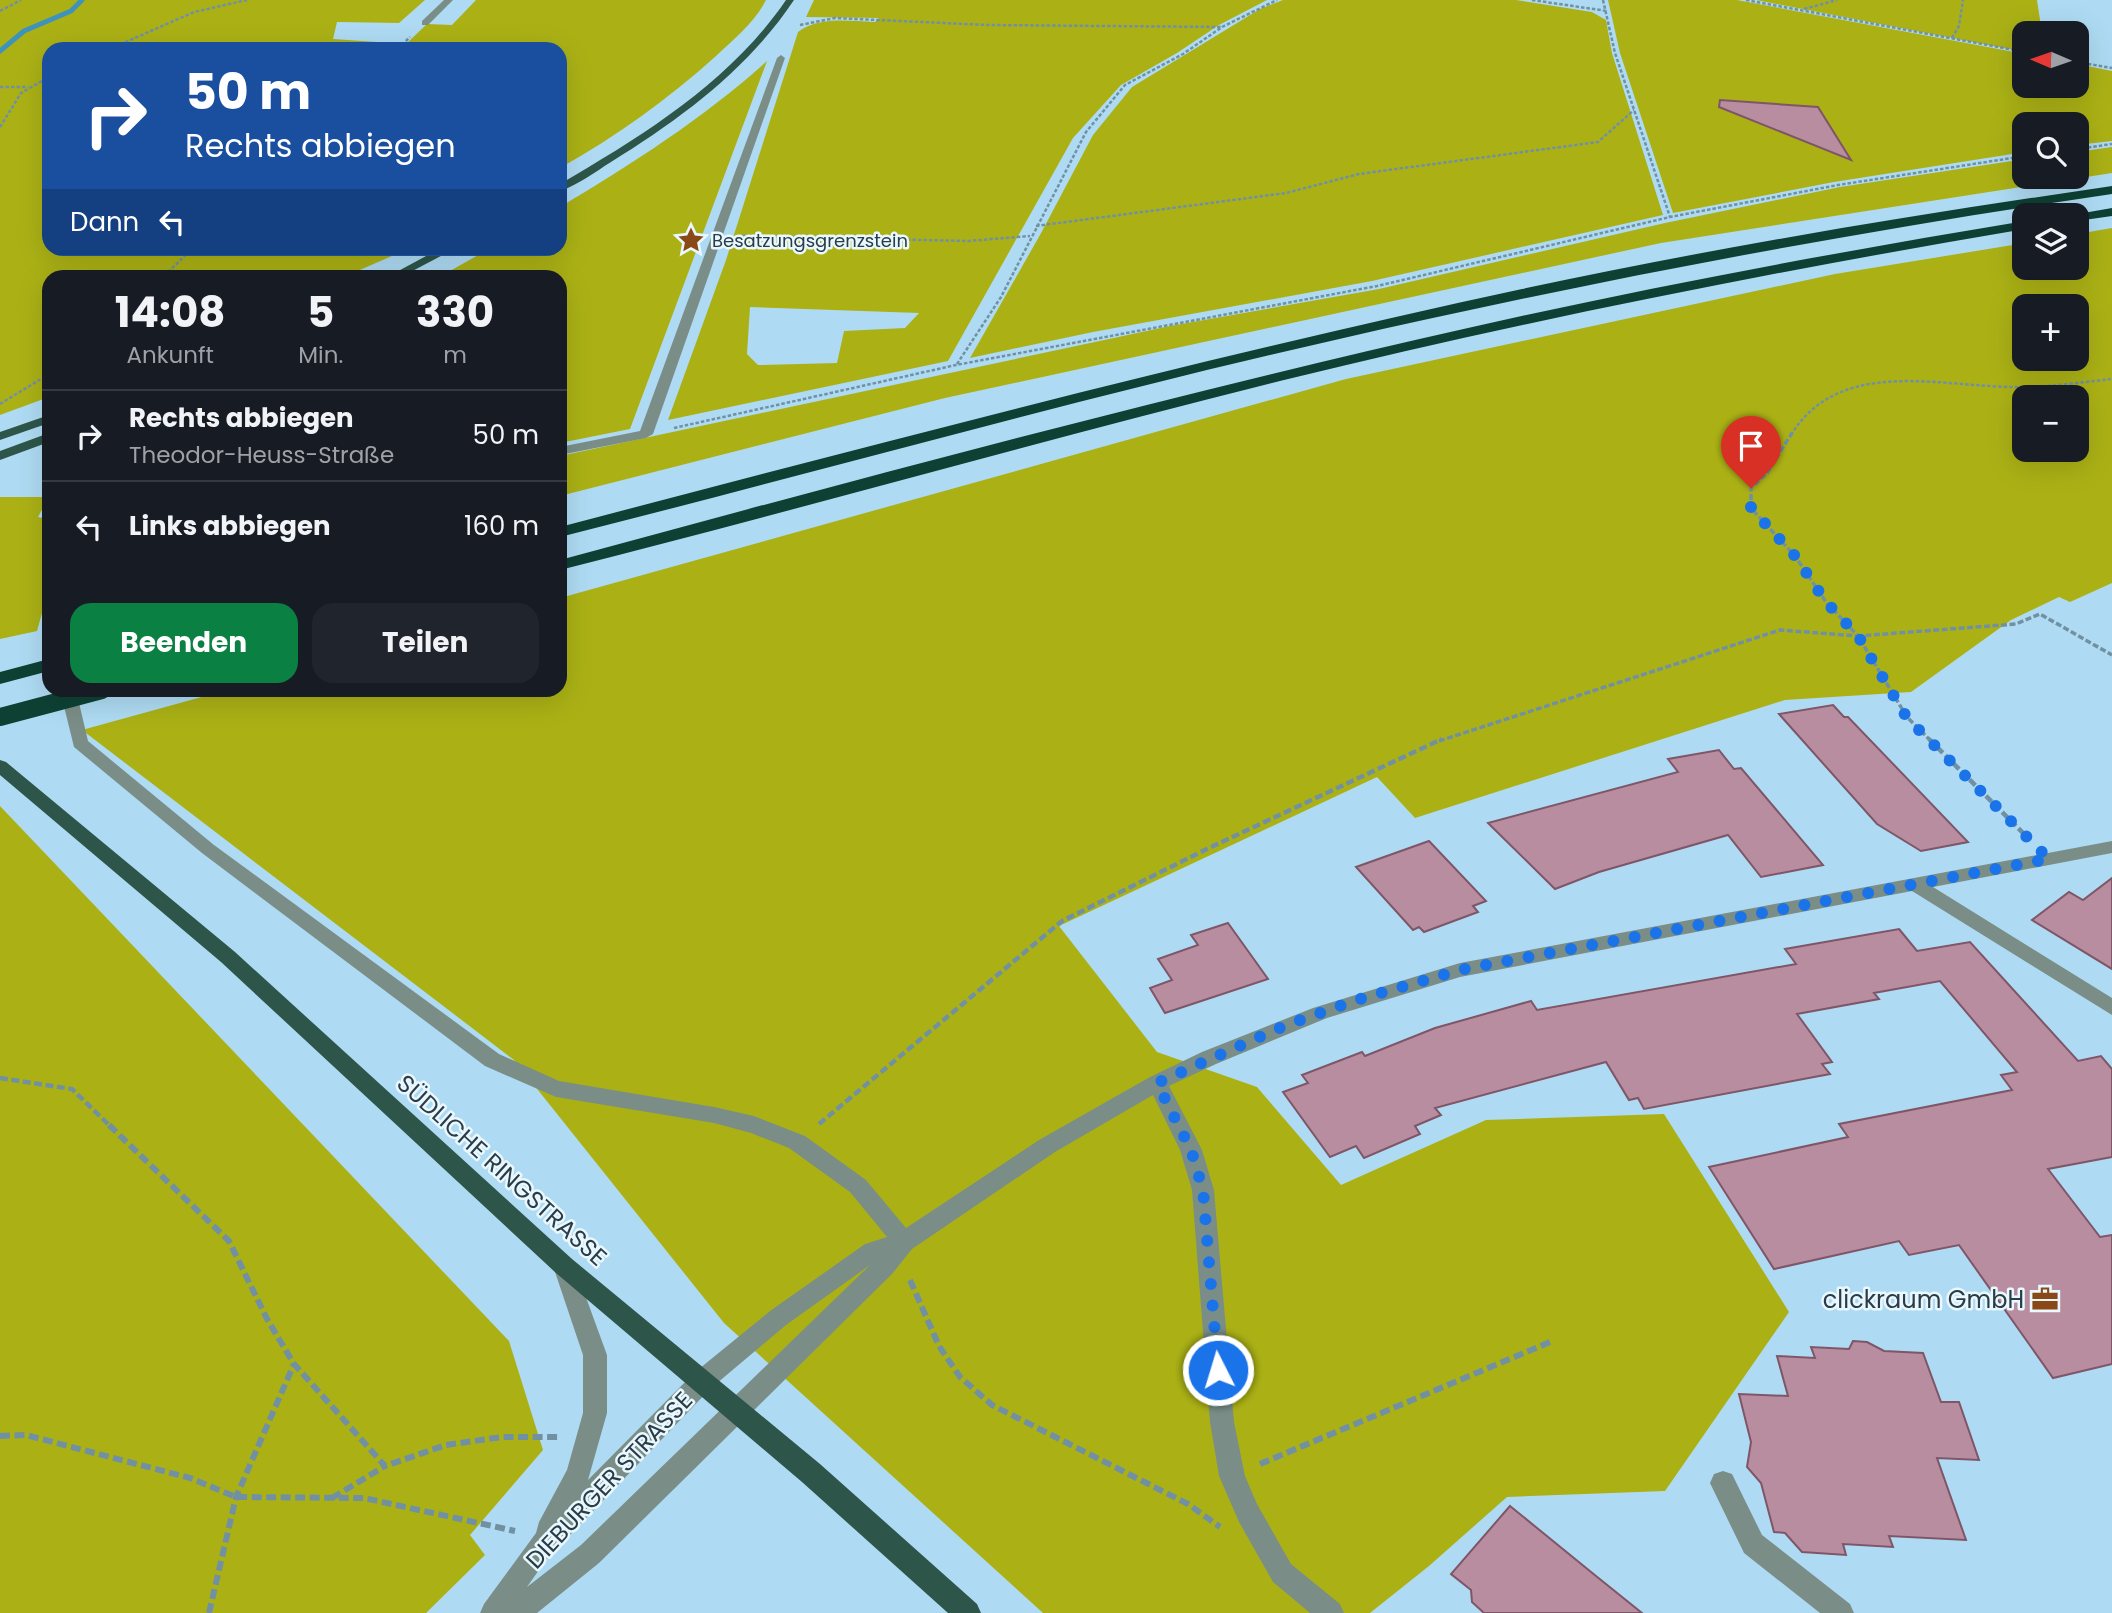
<!DOCTYPE html>
<html lang="de">
<head>
<meta charset="utf-8">
<style>
	body { margin:0; font-family:Poppins,sans-serif; background:#20242c; color:#f1f3f6; height:100vh; display:flex; flex-direction:column; font-size:26px; white-space:nowrap }
	* { box-sizing:border-box; margin:0 }
	p { font-size:23px; color:#9ea1a6 }
	.icon { flex:none; width:38px; height:38px; fill:none; stroke:currentColor; stroke-width:2; stroke-linecap:round; stroke-linejoin:round }
	.map { position:relative; flex:1; overflow:hidden }
	.sheet { position:absolute; left:42px; top:270px; width:525px; height:427px; display:flex; flex-direction:column; background:#171b24; border-radius:21px; box-shadow:0 7px 28px #0002 }
	.sheet>* { flex:none }
	.guide { position:absolute; left:42px; top:42px; width:525px; height:214px; border-radius:21px; box-shadow:0 7px 28px #0002; background:#1a4fa0; color:#fff; overflow:hidden }
	.needle { width:46px; rotate:272deg }
	.buttons { position:absolute; left:2012px; top:21px; display:grid; gap:14px }
	.buttons a { display:grid; place-items:center; width:77px; height:77px; border-radius:14px; background:#171b24; box-shadow:0 7px 28px #0002; font-size:35px }
	.pin { position:absolute; display:grid; place-items:center; width:60px; height:60px; color:#fff; margin:-72px -30px; border-radius:50% 50% 50% 0; rotate:-45deg; box-shadow:0 0 7px #0007 }
	.pin .icon { rotate:45deg }
	.me { position:absolute; width:77px; margin:-38px; rotate:355deg; stroke-linejoin:round; filter:drop-shadow(0 0 5px #0008) }
	.turn { display:flex; align-items:center; gap:24px; height:147px; padding:0 28px; font-size:32px }
	.turn .icon { width:91px; height:91px; stroke-width:2.5 }
	.turn b { display:block; font-size:49px; line-height:60px }
	.then { display:flex; align-items:center; height:66px; padding:0 28px; background:#0003; gap:14px; font-size:26px }
	.eta { display:flex; justify-content:space-evenly; align-items:center; height:119px; text-align:center }
	.eta b { font-size:42px; font-weight:700; line-height:49px }
	.button { display:flex; gap:14px; margin-top:auto; padding:14px 28px }
	.button a { flex:1; height:80px; border-radius:21px; background:#0b8043; color:#fff; font-size:28px; font-weight:700; line-height:80px; text-align:center }
	.button a+a { background:#20242c; color:#f1f3f6 }
	ul { padding:0; list-style:none }
	li { display:flex; align-items:center; gap:21px; height:91px; padding:0 28px; border-top:2px solid #363941 }
	li div { flex:1 }
	li b { display:block; font-size:26px }
	li em { font-style:normal }
	.map>svg:first-child { display:block }
	.green { fill:#abb115; fill-rule:evenodd }
	.lines { fill:none; stroke-linecap:round; stroke-linejoin:round }
	.stream { stroke:#3d93bb; stroke-width:5 }
	.building { fill:#b88d9f; stroke:#7e5667; stroke-width:2 }
	.path-far3 { stroke:#7191a3; stroke-width:2.5; stroke-dasharray:3.5 2; stroke-linecap:butt }
	.path-far2 { stroke:#7191a3; stroke-width:3.5; stroke-dasharray:6 2.5; stroke-linecap:butt }
	.path-far1 { stroke:#7191a3; stroke-width:4.5; stroke-dasharray:8 3.5; stroke-linecap:butt }
	.path { stroke:#7191a3; stroke-width:6; stroke-dasharray:10 4.5; stroke-linecap:butt }
	.minor { fill:#7a8e87; fill-rule:evenodd }
	.major { fill:#2e5549; fill-rule:evenodd }
	.highway { fill:#0e4134; fill-rule:evenodd }
	.highway-bridge { stroke:#0e4134; stroke-width:18 }
	.route { stroke:#1a73e8; stroke-width:12; stroke-dasharray:0 21.6 }
	.labels { text-anchor:middle; dominant-baseline:central; stroke-width:5; stroke-linejoin:round; paint-order:stroke }
	.far-poi-label { font-size:18px; fill:#2a3c46; stroke:#e9f7fe; text-anchor:start }
	.near-street-label { font-size:24px; fill:#2a3c46; stroke:#e9f7fe }
	.near-poi-label { font-size:24px; fill:#2a3c46; stroke:#e9f7fe; text-anchor:end }
</style>
</head>
<body>
<div class="map">
<svg width="2112" height="1613" viewBox="0 0 2112 1613">
	<rect width="100%" height="100%" fill="#aedbf3"/>
	<g class="green">
		<path d="M0,0H425L399,23L337,22L333,39L406,44L427,24L452,25L476,0H766C755,22 734,39 716,56C667,100 617,136 560,168V49H49V248L408,249L346,276H49V397L0,415Z"/>
		<path d="M814,0H1267L1219,25L1177,53L1121,85L1073,138L948,361L668,420L726,260L798,32C819,16 849,21 875,22L879,18L806,17ZM750,307L919,313L905,328L844,331L837,363L758,365L747,354Z"/>
		<path d="M1283,0H1516L1592,12L1606,20L1612,53L1663,215L1372,281L1093,332L970,358L1040,235L1093,135L1132,87L1260,9Z"/>
		<path d="M1608,0H1737L2025,54V86H2077V64L2112,71V141L2077,145V124H2025V152L1834,182L1673,213L1620,53Z"/>
		<path d="M1756,0H2037L2042,33H2025V52Z"/>
		<path d="M767,61L630,429L560,443V276H441L489,249L560,248V207C632,164 705,117 767,61Z"/>
		<path d="M2112,147V173L1661,243L945,398L560,496V456L1170,326L1379,289L1665,223L1840,187L2025,159V177H2077V152Z"/>
		<path d="M2112,228V583L2070,602L2059,597L2011,620L1911,692L1785,700L1415,818L1377,777L1059,926L1157,1052L1257,1087L1341,1185L1486,1120L1664,1114L1789,1312L1665,1491L1507,1497L1429,1566L1370,1613H1043L724,1323L514,1060L82,730L227,690H560V598L1346,379L1835,274L2025,243V268H2077V234ZM2025,306H2077V359H2025ZM2025,397H2077V450H2025Z"/>
		<path d="M0,497H49L38,517L49,519V588L37,631L0,639Z"/>
		<path d="M0,806L509,1341L543,1450L470,1535L485,1555L426,1613H0Z"/>
	</g>
	<g class="lines">
		<path class="stream" d="M0,51L24,31L71,11L82,0"/>
	</g>
	<g class="building">
		<path d="M1720,100L1818,107L1851,160L1719,107Z"/>
		<path d="M1833,705L1844,717H1848L1968,842L1921,851L1877,824L1779,714Z"/>
		<path d="M1719,750L1734,769L1741,768L1823,865L1761,877L1728,835L1599,872L1555,889L1488,823L1678,772L1668,759Z"/>
		<path d="M1429,841L1486,901L1473,906L1478,912L1424,932L1419,927L1413,930L1356,867Z"/>
		<path d="M2112,878V969L2032,920L2069,892L2083,900Z"/>
		<path d="M1228,923L1268,979L1165,1013L1150,988L1172,980L1158,959L1198,945L1191,935Z"/>
		<path d="M1899,929L1917,951L1970,942L2078,1061L2101,1056L2112,1069V1157L2048,1169L2100,1237L2112,1235V1364L2053,1378L1959,1245L1909,1255L1899,1241L1774,1269L1709,1167L1848,1137L1839,1124L2012,1090L2001,1075L2017,1072L1940,981L1874,993L1879,999L1797,1014L1832,1062L1822,1064L1830,1074L1644,1109L1638,1098L1629,1100L1606,1062L1435,1108L1441,1115L1415,1126L1420,1134L1364,1158L1356,1146L1330,1157L1283,1092L1308,1083L1302,1075L1362,1052L1365,1056L1435,1028L1531,1001L1537,1010L1796,964L1785,949Z"/>
		<path d="M1853,1341L1867,1342L1884,1351L1923,1353L1941,1402H1959L1979,1460L1937,1458L1966,1540L1889,1536L1893,1547L1843,1544L1846,1555L1802,1552L1785,1533L1774,1532L1761,1483L1747,1467L1751,1442L1739,1394L1788,1396L1777,1356L1815,1358L1811,1347L1849,1349Z"/>
		<path d="M1510,1506L1596,1576L1642,1613H1484L1472,1602L1471,1590L1451,1574Z"/>
	</g>
	<g class="lines">
		<g class="path-far3">
			<path d="M1532,0L1607,11"/>
			<path d="M1603,0L1615,53L1670,217"/>
			<path d="M1746,0L2025,52"/>
			<path d="M1804,9L1837,0"/>
			<path d="M0,11L21,0"/>
			<path d="M800,25L835,18L988,25L1221,27"/>
			<path d="M1952,38L1959,26L1963,0"/>
			<path d="M110,49L194,12L247,0"/>
			<path d="M398,49L410,37"/>
			<path d="M2077,62L2112,68"/>
			<path d="M0,87H28"/>
			<path d="M0,127L21,93L49,77"/>
			<path d="M2077,149L2112,144"/>
			<path d="M1036,226L1286,193L1359,174L1598,142L1634,110"/>
			<path d="M742,236L968,241L1030,236"/>
			<path d="M164,276L193,248"/>
			<path d="M957,364L1001,297L1086,132L1125,85L1183,54L1222,27L1277,0"/>
			<path d="M0,404L49,374"/>
			<path d="M674,428L956,365L1377,286L1670,217L1838,185L2025,156"/>
			<path d="M1791,435C1840,355 1943,388 2020,387C2051,387 2082,382 2112,379"/>
		</g>
		<g class="path-far2">
			<path d="M1439,741L1780,630L1858,636L1826,602L1795,556L1751,508V488L1767,473L1792,433"/>
			<path d="M1931,741L1907,717L1858,636L2016,624L2040,614L2112,655"/>
		</g>
		<g class="path-far1">
			<path d="M1929,739L2027,837"/>
			<path d="M0,1078L72,1089L111,1127"/>
			<path d="M819,1124L1062,921L1209,848L1442,739"/>
		</g>
		<g class="path">
			<path d="M109,1125L229,1241L267,1319L294,1364L385,1466L446,1445L502,1437H559"/>
			<path d="M910,1280L939,1346L960,1377L992,1405L1188,1504L1220,1527"/>
			<path d="M0,1436L26,1435L190,1478L236,1497L364,1498L515,1531"/>
			<path d="M1260,1464L1550,1342"/>
			<path d="M332,1498L385,1466"/>
			<path d="M209,1613L236,1497L294,1364"/>
		</g>
		<g class="minor">
			<path d="M444,0H453L428,25H422V21Z"/>
			<path d="M781,55L785,58L653,434L646,438L560,455V447L640,431L777,58Z"/>
			<path d="M60,690H76L88,741L214,845L499,1054L559,1081L714,1107L754,1116L805,1136L866,1180L906,1228L1039,1140L1150,1077L1202,1052L1313,1008L1460,963L2112,841V853L1933,887L2112,998V1015L1912,891L1460,977L1327,1018L1216,1064L1169,1086L1202,1150L1214,1190L1234,1422L1245,1476L1257,1504L1291,1564L1340,1604L1344,1613H1310L1273,1582L1239,1522L1219,1476L1210,1422L1192,1190L1180,1150L1153,1095L1055,1152L912,1249L892,1274L599,1563L537,1613H480L484,1604L536,1533L539,1522L567,1470L583,1413V1355L553,1266L556,1259L564,1256L572,1259L607,1355V1413L588,1480L694,1373L770,1311L865,1244L887,1237L850,1192L789,1148L751,1133L714,1123L556,1097L485,1066L202,853L74,747ZM870,1265L581,1545L527,1587L546,1560L710,1389L786,1325Z"/>
			<path d="M1723,1471L1732,1474L1762,1535L1850,1604L1854,1613H1820L1744,1553L1710,1483L1714,1474Z"/>
		</g>
		<g class="major">
			<path d="M786,0H794C748,69 682,118 611,162C595,172 578,185 560,191V184C644,135 730,82 786,0Z"/>
			<path d="M441,248H456L403,276H389Z"/>
			<path d="M49,415V423L0,440V432Z"/>
			<path d="M49,433V442L0,460V451Z"/>
			<path d="M0,760L6,762L235,952L572,1259L820,1464L977,1604L981,1613H948L802,1482L556,1273L221,962L0,775Z"/>
		</g>
		<g class="highway">
			<path d="M2112,186V194C1851,232 1592,281 1335,340C1075,399 818,472 560,537V527C879,443 1199,359 1522,289C1717,247 1914,215 2112,186Z"/>
			<path d="M2112,208V216L2077,221V215H2072Z"/>
			<path d="M2025,221V229C1776,271 1529,320 1284,380C1042,440 802,509 560,570V560C862,478 1163,397 1468,328C1653,286 1838,252 2025,221Z"/>
			<path d="M49,659V671L0,684V672Z"/>
		</g>
		<path class="highway-bridge" d="M0,717L102,690"/>
	</g>
	<g class="lines">
		<path class="route" d="M1218,1370L1203,1190L1191,1150L1157,1083L1284,1026L1357,1000L1460,970L2049,859L1907,718L1858,636L1826,602L1795,556L1751,508V488"/>
	</g>
	<defs>
		<g id="sight-bare" transform="scale(2.1)"><path d="M0-6L1.8-2.2L6-1.7L2.9 1.2L3.7 5.4L0 3.3L-3.7 5.4L-2.9 1.2L-6-1.7L-1.8-2.2Z" fill="#8a4817" stroke="#e9f7fe" stroke-width="2.5" paint-order="stroke"/></g>
		<g id="office-bare" transform="scale(2.1)"><path d="M-6-3h4V-5.5h4V-3h4V5H-6ZM-1-4.5V-3h2v-1.5ZM-6 0V1H6V0Z" fill="#8a4817" stroke="#e9f7fe" stroke-width="2.5" paint-order="stroke"/></g>
	</defs>
	<g fill-rule="evenodd">
		<use href="#sight-bare" x="691" y="240"/>
		<use href="#office-bare" x="2045" y="1299"/>
	</g>
	<g class="labels">
		<g class="far-poi-label">
			<text x="712" y="240">Besatzungsgrenzstein</text>
		</g>
		<g class="near-street-label">
			<text transform="translate(502 1170) rotate(42)">SÜDLICHE RINGSTRASSE</text>
			<text transform="translate(609 1480) rotate(-47)">DIEBURGER STRASSE</text>
		</g>
		<g class="near-poi-label">
			<text x="2024" y="1299">clickraum GmbH</text>
		</g>
	</g>
</svg>
<div class="buttons">
<a><svg class="needle" viewBox="-14 -14 28 28"><path d="M0-13l5 13h-10z" fill="#e53935"/><path d="M0 13l5-13h-10z" fill="#9ea1a6"/></svg></a>
<a><svg class="icon" aria-label="search" viewBox="0 0 24 24"><circle cx="10" cy="10" r="6"/><path d="M15 15l6 6"/></svg></a>
<a><svg class="icon" aria-label="layers" viewBox="0 0 24 24"><path d="M12 4l9 5-9 5-9-5zM3 14l9 5 9-5"/></svg></a>
<a>+</a>
<a>−</a>
</div>
<div class="pin" style="left:1751px;top:488px;background:#d93025"><svg class="icon" aria-label="arrive" viewBox="0 0 24 24"><path d="M6 21V4h12l-3 4 3 4H6"/></svg></div>
<svg class="me" style="left:1218px;top:1370px" viewBox="-20 -20 40 40"><circle r="17" fill="#1a73e8" stroke="#fff" stroke-width="3"/><path d="M0-11L8 9 0 5-8 9z" fill="#fff"/></svg>
<div class="guide">
<div class="turn"><svg class="icon" aria-label="right" viewBox="0 0 24 24"><path d="M7 20v-9h11M14 6l5 5-5 5"/></svg><div><b>50 m</b>Rechts abbiegen</div></div>
<div class="then">Dann<svg class="icon" aria-label="left" viewBox="0 0 24 24"><path d="M17 20v-9H6M10 6l-5 5 5 5"/></svg></div>
</div>
<section class="sheet">
<div class="eta">
<div><b>14:08</b><p>Ankunft</p></div>
<div><b>5</b><p>Min.</p></div>
<div><b>330</b><p>m</p></div>
</div>
<ul>
<li><svg class="icon" aria-label="right" viewBox="0 0 24 24"><path d="M7 20v-9h11M14 6l5 5-5 5"/></svg><div><b>Rechts abbiegen</b><p>Theodor-Heuss-Straße</p></div><em>50 m</em></li>
<li><svg class="icon" aria-label="left" viewBox="0 0 24 24"><path d="M17 20v-9H6M10 6l-5 5 5 5"/></svg><div><b>Links abbiegen</b></div><em>160 m</em></li>
</ul>
<div class="button"><a>Beenden</a><a>Teilen</a></div>
</section>
</div>
</body>
</html>
